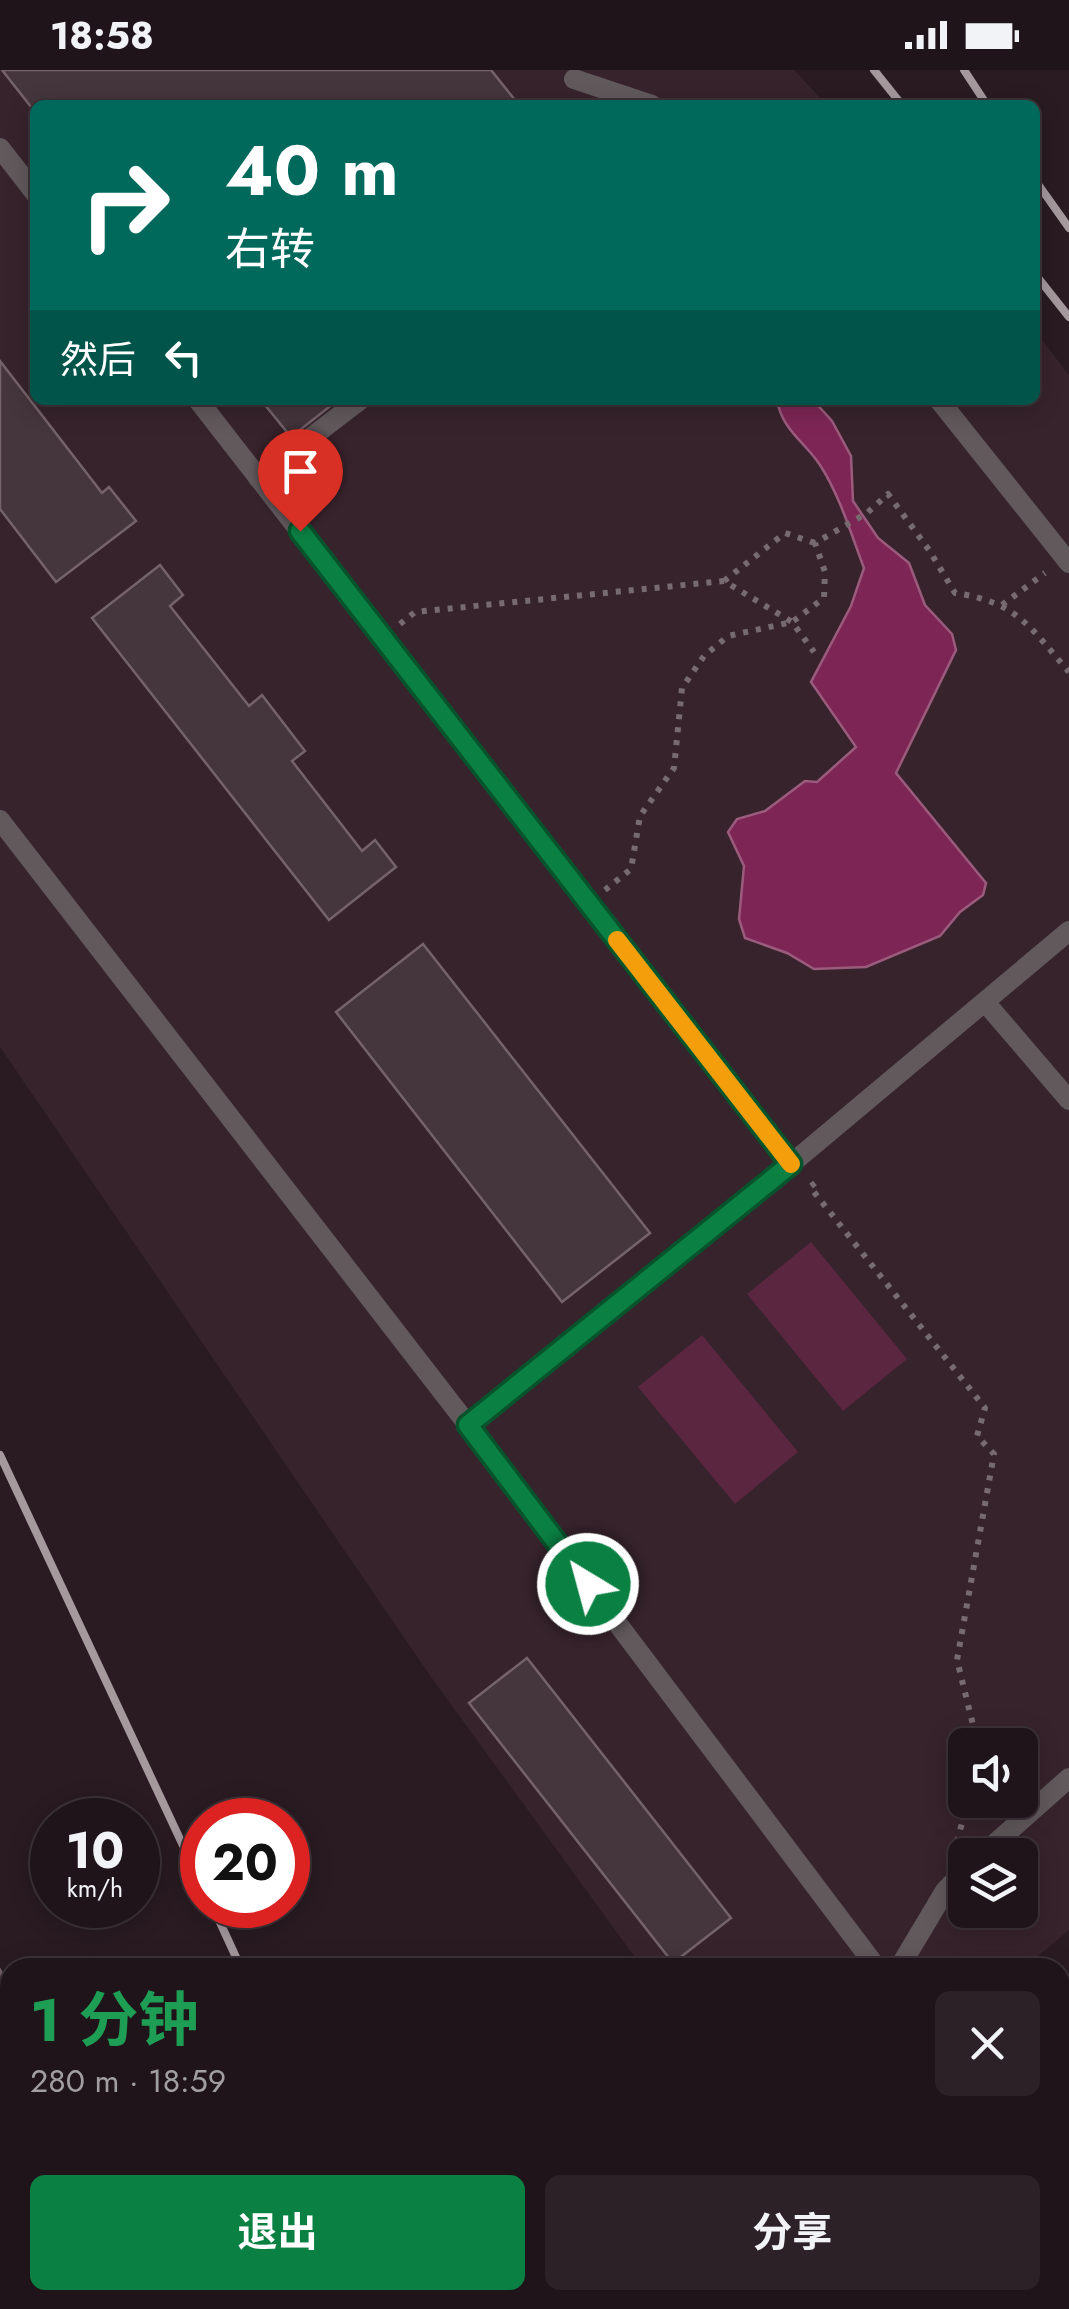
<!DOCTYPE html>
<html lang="zh">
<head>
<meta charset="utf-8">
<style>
	body { margin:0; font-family:Jost,"Noto Sans SC",sans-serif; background:#2c2126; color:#f1f3f6; height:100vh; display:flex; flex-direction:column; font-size:38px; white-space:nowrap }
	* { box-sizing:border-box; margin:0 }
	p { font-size:32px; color:#a19ea2 }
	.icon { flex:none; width:55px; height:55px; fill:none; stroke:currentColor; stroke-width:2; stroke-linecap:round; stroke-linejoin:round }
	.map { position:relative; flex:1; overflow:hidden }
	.drawer { position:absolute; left:0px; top:1888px; width:1070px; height:352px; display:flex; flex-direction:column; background:#1f1419; border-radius:30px 30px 0 0; box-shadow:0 5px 25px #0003,0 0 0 2px #3c3338 }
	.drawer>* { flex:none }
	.guide { position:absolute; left:30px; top:30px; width:1010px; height:305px; border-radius:15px; box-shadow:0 5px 25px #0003,0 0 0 2px #3c3338; background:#00695c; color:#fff; overflow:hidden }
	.fabs { position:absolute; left:948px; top:1658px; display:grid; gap:20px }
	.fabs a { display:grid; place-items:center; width:90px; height:90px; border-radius:15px; background:#1f1419; box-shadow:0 5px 25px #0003,0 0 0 2px #3c3338; font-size:50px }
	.speed { position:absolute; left:30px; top:1728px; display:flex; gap:20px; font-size:50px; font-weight:700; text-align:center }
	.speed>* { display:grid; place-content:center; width:130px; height:130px; border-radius:50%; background:#1f1419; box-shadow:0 5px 25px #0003,0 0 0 2px #3c3338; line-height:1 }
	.speed small { font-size:25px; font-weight:400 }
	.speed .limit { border:15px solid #d22; background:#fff; color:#111 }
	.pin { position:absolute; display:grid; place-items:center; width:85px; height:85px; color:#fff; margin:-102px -42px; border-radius:50% 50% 50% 0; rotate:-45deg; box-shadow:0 0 10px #0007 }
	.pin .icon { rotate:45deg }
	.me { position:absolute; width:110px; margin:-55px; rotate:323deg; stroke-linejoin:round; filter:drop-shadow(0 0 8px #0008) }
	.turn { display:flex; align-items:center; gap:35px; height:210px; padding:0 30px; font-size:45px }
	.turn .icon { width:130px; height:130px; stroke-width:2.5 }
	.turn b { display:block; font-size:70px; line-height:85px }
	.then { display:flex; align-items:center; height:95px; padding:0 30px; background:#0003; gap:20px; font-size:38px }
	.round { display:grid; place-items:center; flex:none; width:105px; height:105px; border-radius:15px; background:#2c2126 }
	.overview { display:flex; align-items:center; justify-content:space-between; height:170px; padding:0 30px }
	h1 { font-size:60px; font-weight:700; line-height:75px; color:#1e9e55 }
	.primary-button { display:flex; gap:20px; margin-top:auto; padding:20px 30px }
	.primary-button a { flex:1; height:115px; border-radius:15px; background:#0b8043; color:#fff; font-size:40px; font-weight:700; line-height:115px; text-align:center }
	.primary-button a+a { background:#2c2126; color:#f1f3f6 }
	.status { display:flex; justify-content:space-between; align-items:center; height:70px; padding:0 50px; background:#1f1419; direction:ltr }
	.status svg { height:28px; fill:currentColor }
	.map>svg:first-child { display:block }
	.built { fill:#37232c; fill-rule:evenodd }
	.green { fill:#5a2640 }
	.water { fill:#7d2655; stroke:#9b5b7d; stroke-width:2.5 }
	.building { fill:#45353c; stroke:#75636b; stroke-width:2.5 }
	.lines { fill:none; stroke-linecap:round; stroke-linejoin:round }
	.path { stroke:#776b70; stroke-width:6; stroke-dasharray:5 8; stroke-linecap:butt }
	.service { stroke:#61595c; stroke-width:20 }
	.rail { stroke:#a5999e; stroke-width:8 }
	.route-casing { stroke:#07532c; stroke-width:25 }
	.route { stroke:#0b8043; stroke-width:18 }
	.slow { stroke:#f59e0b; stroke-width:18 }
</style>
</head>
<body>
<div class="status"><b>18:58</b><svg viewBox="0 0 49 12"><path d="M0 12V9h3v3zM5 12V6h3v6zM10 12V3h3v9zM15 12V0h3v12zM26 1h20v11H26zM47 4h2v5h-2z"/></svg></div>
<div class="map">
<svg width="1069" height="2239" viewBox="0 0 1069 2239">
	<rect width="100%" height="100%" fill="#291b21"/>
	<path class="built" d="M0,0H794L827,35H35V330H1035V261L1069,305V1860L1025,1897H642L431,1607L0,977ZM965,1675H1020V1730H965ZM965,1785H1020V1840H965Z"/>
	<g class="green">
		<path d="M811,1172L907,1289L843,1341L747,1224Z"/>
		<path d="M702,1265L798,1382L735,1434L638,1317Z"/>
	</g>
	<path class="water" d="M777,330H813L832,351L851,386L853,431L878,468L909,493L925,535L952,564L956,580L896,703L986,813L983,825L960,842L940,866L866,897L814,899L787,883L745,868L739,849L744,796L728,762L737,749L765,741L805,711L817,712L856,677L811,612L851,536L864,498C851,464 840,426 820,395C805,372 782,360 777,330Z"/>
	<g class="building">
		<path d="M2,0H491L519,35H35V42Z"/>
		<path d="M0,291L102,423L109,417L136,451L56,512L0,439Z"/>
		<path d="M261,330H338L291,367Z"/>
		<path d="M160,495L183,525L170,536L249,636L262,625L305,681L292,691L362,781L375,770L396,797L329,850L92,548Z"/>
		<path d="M423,874L650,1163L562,1232L336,942Z"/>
		<path d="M527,1588L731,1848L673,1893L469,1633Z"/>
		<path d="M0,1900L10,1917V2044L0,2027Z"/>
	</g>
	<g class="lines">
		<g class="path">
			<path d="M724,511L785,463L815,473"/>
			<path d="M1002,535L1045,503"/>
			<path d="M400,554L415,542L724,511L792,552L814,582"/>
			<path d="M605,820L631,799L640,746L674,698L682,618L704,586L728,566L792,552L824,528L825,502L815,473L867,443L888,424L929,480L955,523C1017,532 1030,557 1069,602"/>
			<path d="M815,1113L810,1117L985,1338L977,1366L994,1384L957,1590L978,1675"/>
			<path d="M957,1772L968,1730"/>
		</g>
		<g class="service">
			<path d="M574,9L652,35"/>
			<path d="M0,78L35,123"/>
			<path d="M198,330L791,1094"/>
			<path d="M939,330L1069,493"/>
			<path d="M258,408L360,330"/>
			<path d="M0,750L468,1355L877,1898"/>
			<path d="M985,932L1069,1030"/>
			<path d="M468,1355L791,1094L1069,861"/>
			<path d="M982,1785L1069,1708"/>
			<path d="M899,1898L945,1821L965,1800"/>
			<path d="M1041,2230L1045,2239"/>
		</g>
		<g class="rail">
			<path d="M874,0L902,35"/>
			<path d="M964,0L987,35"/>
			<path d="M1035,110L1069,158"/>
			<path d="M1035,204L1069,247"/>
			<path d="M0,1385L202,1816"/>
			<path d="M212,1835L241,1898"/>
			<path d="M397,2230L401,2239"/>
		</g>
	</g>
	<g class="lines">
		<g class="route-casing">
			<path id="route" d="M300,461L791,1094L468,1355L588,1514"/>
		</g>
		<use href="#route" class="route"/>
		<path class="slow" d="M617,870L791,1094"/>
	</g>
</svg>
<div class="fabs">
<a><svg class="icon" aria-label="sound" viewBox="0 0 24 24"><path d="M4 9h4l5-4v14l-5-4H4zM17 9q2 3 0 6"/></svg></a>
<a><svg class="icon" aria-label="layers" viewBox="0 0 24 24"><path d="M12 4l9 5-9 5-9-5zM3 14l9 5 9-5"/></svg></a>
</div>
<div class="speed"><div>10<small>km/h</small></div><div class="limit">20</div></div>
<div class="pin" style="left:300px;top:461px;background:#d93025"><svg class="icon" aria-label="arrive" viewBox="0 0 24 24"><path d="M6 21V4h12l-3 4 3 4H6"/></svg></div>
<svg class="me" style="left:588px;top:1514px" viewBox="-20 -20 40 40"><circle r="17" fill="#0b8043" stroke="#fff" stroke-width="3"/><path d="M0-11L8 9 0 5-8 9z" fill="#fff"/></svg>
<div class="guide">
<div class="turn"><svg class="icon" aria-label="right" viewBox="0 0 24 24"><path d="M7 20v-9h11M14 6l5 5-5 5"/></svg><div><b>40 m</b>右转</div></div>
<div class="then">然后<svg class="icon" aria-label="left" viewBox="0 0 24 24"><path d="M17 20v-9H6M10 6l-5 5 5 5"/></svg></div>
</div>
<section class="drawer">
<div class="overview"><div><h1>1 分钟</h1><p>280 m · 18:59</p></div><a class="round"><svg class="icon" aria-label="close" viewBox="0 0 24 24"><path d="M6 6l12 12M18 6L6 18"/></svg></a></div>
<div class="primary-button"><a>退出</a><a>分享</a></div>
</section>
</div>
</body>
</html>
